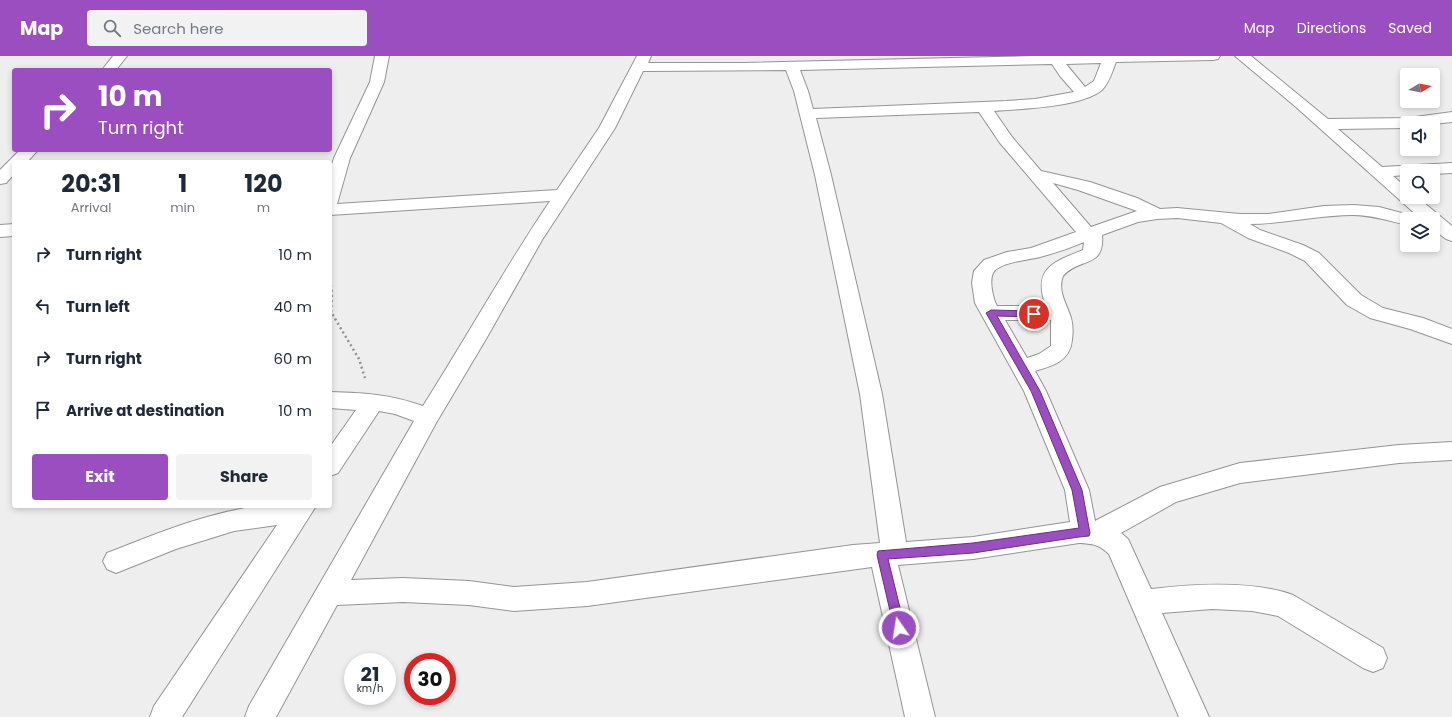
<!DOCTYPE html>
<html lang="en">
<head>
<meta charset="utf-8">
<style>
	body { margin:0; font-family:Poppins,sans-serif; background:#f2f2f3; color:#1f2937; height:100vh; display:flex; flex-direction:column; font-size:15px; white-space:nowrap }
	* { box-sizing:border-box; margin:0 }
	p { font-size:13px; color:#747a83 }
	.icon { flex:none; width:22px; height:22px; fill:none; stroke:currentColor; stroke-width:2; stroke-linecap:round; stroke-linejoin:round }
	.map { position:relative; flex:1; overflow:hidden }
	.side { position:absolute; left:12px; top:104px; width:320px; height:348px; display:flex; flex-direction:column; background:#fff; border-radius:4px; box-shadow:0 2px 6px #0003 }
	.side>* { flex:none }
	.hud { position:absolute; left:12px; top:12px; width:320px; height:84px; border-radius:4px; box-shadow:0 2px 6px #0003; background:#9b4ec0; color:#fff; overflow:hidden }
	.needle { width:26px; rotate:80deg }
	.buttons { position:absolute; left:1400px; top:12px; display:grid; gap:8px }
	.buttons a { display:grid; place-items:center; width:40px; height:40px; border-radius:4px; background:#fff; box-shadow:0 2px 6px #0003; font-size:20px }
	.speed { position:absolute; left:344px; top:597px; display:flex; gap:8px; font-size:20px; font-weight:700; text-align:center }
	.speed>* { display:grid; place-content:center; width:52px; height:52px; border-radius:50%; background:#fff; box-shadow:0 2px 6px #0003; line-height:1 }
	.speed small { font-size:10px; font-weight:400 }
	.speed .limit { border:6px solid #d22; background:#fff; color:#111 }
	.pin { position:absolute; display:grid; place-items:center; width:34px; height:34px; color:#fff; margin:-17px; border:2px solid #fff; border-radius:50%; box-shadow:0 1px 4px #0007 }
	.me { position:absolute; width:44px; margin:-22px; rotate:347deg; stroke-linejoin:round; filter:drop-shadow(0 0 3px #0008) }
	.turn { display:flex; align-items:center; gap:14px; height:84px; padding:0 20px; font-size:18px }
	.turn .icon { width:52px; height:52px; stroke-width:2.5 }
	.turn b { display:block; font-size:28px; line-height:34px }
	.eta { display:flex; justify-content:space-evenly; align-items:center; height:68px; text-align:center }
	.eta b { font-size:24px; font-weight:700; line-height:28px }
	.cta { display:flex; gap:8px; margin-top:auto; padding:8px 20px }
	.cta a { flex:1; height:46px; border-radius:4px; background:#9b4ec0; color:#fff; font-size:16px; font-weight:700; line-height:46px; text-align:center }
	.cta a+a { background:#f2f2f3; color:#1f2937 }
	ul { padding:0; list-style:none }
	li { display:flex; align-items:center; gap:12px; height:52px; padding:0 20px }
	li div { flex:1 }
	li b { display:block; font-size:15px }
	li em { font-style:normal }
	header { display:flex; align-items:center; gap:24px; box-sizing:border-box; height:56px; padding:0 20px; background:#9b4ec0; color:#fff }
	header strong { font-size:19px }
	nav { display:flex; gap:22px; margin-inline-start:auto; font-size:14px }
	.search { width:280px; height:36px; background:#f2f2f3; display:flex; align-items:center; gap:10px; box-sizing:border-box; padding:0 14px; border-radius:4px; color:#747a83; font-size:15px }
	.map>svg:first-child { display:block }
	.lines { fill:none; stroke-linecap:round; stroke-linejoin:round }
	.minor-casing { stroke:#949495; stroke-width:2 }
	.path { stroke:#929293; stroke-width:2.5; stroke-dasharray:2 3; stroke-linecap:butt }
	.minor { fill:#fff; fill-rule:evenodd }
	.route { fill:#9b4ec0; stroke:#65337d }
</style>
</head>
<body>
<header>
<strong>Map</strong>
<div class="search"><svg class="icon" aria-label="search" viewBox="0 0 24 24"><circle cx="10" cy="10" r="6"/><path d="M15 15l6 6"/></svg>Search here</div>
<nav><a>Map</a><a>Directions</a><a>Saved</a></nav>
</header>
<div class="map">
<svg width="1452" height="661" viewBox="0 0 1452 661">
	<rect width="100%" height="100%" fill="#eeeeef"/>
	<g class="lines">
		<g class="minor-casing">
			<g id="minor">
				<path d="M113,0H127L116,14H102Z"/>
				<path d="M375,0H389L384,26L350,102L337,148L557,134L599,72L637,0H651L648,7H744L1034,0H1220L1218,3L1213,4L1116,6C1112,16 1109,27 1102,34C1082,51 1021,53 994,55L1012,81L1041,115L1090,126L1137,142L1160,153L1177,152L1240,158H1268L1324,150L1354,149L1379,151L1413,160L1415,163H1407V169C1389,165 1372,159 1353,159C1318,159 1284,168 1250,168L1260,174L1303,189L1319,197L1361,239L1383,252L1423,262L1452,273V288L1410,273L1370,262L1347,249L1305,205L1289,197L1248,182L1221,167L1177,162L1157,163L1138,166L1102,179C1105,213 1079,201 1063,220C1057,235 1067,248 1071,262C1073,269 1073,277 1072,284C1070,305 1053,310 1035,315L1046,335L1089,434L1095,465L1160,431L1240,407L1399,389L1452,386V404L1399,407L1240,427L1176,446L1121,477L1128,483L1151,533C1194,528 1252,524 1293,539L1383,592L1387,602L1383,612L1373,616L1363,612L1278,560L1252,555L1212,553L1162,557L1209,661H1179L1109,498C1098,488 1094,488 1079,487L973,503L898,509L935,661H905L872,511L587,550L514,555L469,549L403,546L337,549L276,661H245L249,650L414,365L395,358L379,355L338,417L330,420V391L356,354L330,352V336C365,337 389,338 423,350C466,282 505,212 550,145L330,159V115L334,102L370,26ZM1101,7L1094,25L1085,31L1066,8ZM1052,8L1060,20L1074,36L1035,43L1007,45L813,53L808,35L800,14ZM786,14L794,35L815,119L860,338L880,487L853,489L587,526L514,531L469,525L403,522L351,524L436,367L486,283L542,184L615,72L643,15ZM979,56L1000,87L1076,176L1031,192L1007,196L984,204L974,215L972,227L975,247L1024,335L1065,434L1070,466L973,481L906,486L882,338L831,119L816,62ZM1053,127L1078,134L1137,155L1091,171ZM1084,186L1083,194C1053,206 1032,213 1046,250H997C993,243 989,225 993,217C999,206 1029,204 1040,201C1055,197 1070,192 1084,186ZM1005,264H1051V290L1039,298L1027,302Z"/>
				<path d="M1235,0H1251L1328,63L1408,62L1452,56V66L1433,68V67H1407V72L1338,73L1382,111L1452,107V117L1433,118V115H1407V119L1393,120L1407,132V141H1417L1452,170V185L1446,183L1433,173V163H1421L1296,51Z"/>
				<path d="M20,94H38L27,106H14V118L6,127L0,128V114Z"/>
				<path d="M14,168V180L0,181V169Z"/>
				<path d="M258,450H316L182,661H150L154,650L277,469L234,475L176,493L116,517L107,513L103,505L107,497C156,478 206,457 258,450Z"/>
			</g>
		</g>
		<path class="path" d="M330,224L332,237L331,256L359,303L365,322"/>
		<use href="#minor" class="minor"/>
	</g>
	<path class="route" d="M991,254L1034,255L1038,258L1034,261L997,260L1040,335L1082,434L1090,477L1089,480L1079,481L973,497L888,503L905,572L903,576L899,578L895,576L894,572L877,499L878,495L973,487L1079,472L1072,434L1031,335L986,257Z"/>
</svg>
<div class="buttons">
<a><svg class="needle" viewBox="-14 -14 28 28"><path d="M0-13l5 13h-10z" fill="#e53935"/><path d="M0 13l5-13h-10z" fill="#747a83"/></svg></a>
<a><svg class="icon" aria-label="sound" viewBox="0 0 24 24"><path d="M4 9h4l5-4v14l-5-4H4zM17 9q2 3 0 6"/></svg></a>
<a><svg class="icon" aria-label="search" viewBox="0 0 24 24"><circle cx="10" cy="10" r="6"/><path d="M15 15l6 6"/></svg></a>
<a><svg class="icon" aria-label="layers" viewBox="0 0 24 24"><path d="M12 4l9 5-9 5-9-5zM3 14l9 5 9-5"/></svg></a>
</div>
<div class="speed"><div>21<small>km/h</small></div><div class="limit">30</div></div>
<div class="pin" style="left:1034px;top:258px;background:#d93025"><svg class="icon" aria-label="arrive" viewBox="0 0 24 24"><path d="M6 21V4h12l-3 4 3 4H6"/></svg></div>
<svg class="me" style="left:899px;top:572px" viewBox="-20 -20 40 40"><circle r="17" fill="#9b4ec0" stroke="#fff" stroke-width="3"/><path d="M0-11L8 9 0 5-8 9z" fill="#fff"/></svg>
<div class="hud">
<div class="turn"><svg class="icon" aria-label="right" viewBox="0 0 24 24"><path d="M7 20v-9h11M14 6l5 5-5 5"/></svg><div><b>10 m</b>Turn right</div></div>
</div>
<section class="side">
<div class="eta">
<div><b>20:31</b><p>Arrival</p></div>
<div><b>1</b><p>min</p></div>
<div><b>120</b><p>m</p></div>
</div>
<ul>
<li><svg class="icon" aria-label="right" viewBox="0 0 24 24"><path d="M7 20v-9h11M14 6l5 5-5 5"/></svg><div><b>Turn right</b></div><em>10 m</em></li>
<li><svg class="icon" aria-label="left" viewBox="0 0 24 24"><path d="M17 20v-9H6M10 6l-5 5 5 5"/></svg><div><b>Turn left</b></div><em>40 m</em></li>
<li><svg class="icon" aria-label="right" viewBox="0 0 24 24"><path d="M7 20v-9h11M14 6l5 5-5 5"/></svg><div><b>Turn right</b></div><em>60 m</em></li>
<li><svg class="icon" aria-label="arrive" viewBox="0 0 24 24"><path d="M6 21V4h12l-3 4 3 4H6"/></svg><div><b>Arrive at destination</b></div><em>10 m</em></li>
</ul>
<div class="cta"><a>Exit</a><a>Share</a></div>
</section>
</div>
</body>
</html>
